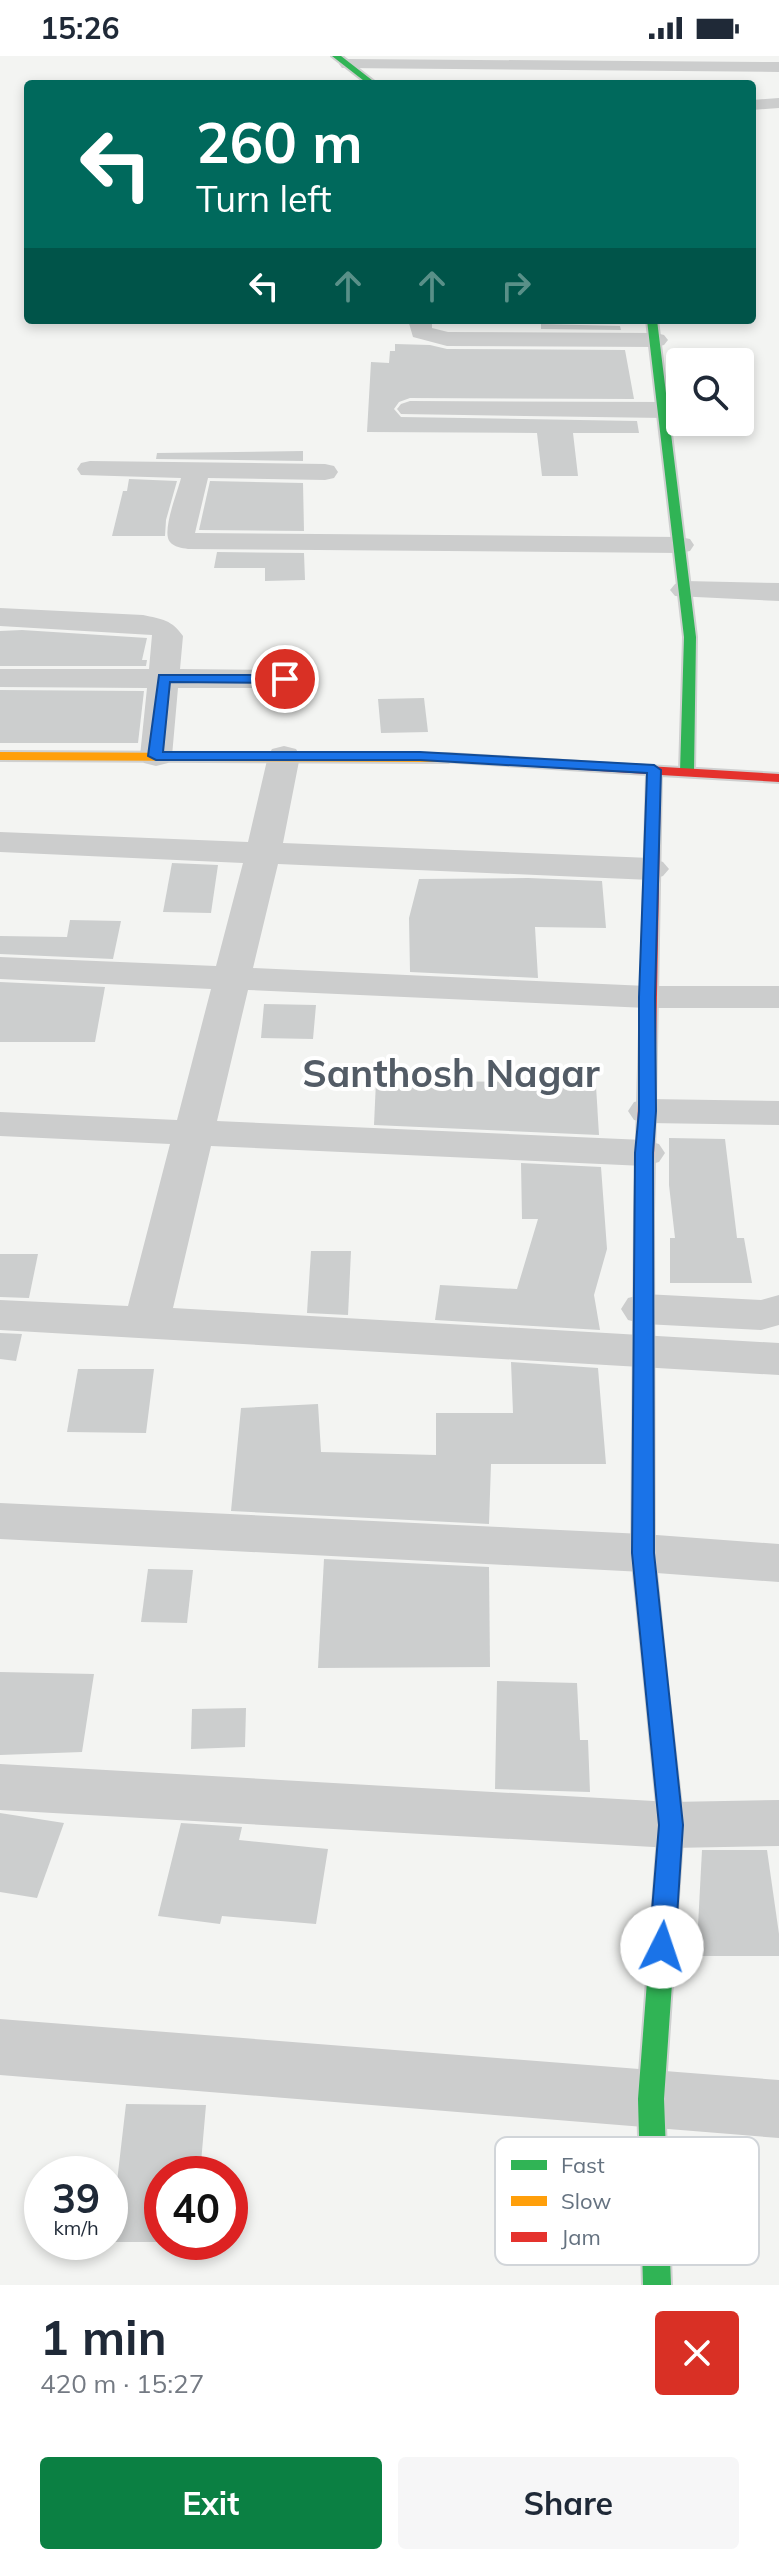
<!DOCTYPE html>
<html lang="en">
<head>
<meta charset="utf-8">
<style>
	body { margin:0; font-family:Mulish,sans-serif; background:#f6f6f7; color:#1f2937; height:100vh; display:flex; flex-direction:column; font-size:30px; white-space:nowrap }
	* { box-sizing:border-box; margin:0 }
	p { font-size:26px; color:#747a83 }
	.icon { flex:none; width:44px; height:44px; fill:none; stroke:currentColor; stroke-width:2; stroke-linecap:round; stroke-linejoin:round }
	.map { position:relative; height:2229px; overflow:hidden }
	.details { display:flex; flex-direction:column; background:#fff; flex:1 }
	.details>* { flex:none }
	.top-card { position:absolute; left:24px; top:24px; width:732px; height:244px; border-radius:8px; box-shadow:0 4px 12px #0003; background:#00695c; color:#fff; overflow:hidden }
	.tools { position:absolute; left:666px; top:292px; display:grid; gap:16px }
	.tools a { display:grid; place-items:center; width:88px; height:88px; border-radius:8px; background:#fff; box-shadow:0 4px 12px #0003; font-size:40px }
	.speed { position:absolute; left:24px; top:2100px; display:flex; gap:16px; font-size:40px; font-weight:700; text-align:center }
	.speed>* { display:grid; place-content:center; width:104px; height:104px; border-radius:50%; background:#fff; box-shadow:0 4px 12px #0003; line-height:1 }
	.speed small { font-size:20px; font-weight:400 }
	.speed .limit { border:12px solid #d22; background:#fff; color:#111 }
	.pin { position:absolute; display:grid; place-items:center; width:68px; height:68px; color:#fff; margin:-34px; border:4px solid #fff; border-radius:50%; box-shadow:0 2px 8px #0007 }
	.me { position:absolute; width:88px; margin:-44px; rotate:4deg; stroke-linejoin:round; filter:drop-shadow(0 0 6px #0008) }
	.turn { display:flex; align-items:center; gap:28px; height:168px; padding:0 40px; font-size:36px }
	.turn .icon { width:104px; height:104px; stroke-width:2.5 }
	.turn b { display:block; font-size:56px; line-height:68px }
	.lanes { display:flex; align-items:center; height:76px; padding:0 40px; background:#0003; justify-content:center; gap:40px; direction:ltr }
	.lanes .off { opacity:.35 }
	.round { display:grid; place-items:center; flex:none; width:84px; height:84px; border-radius:8px; background:#f6f6f7 }
	.summary { display:flex; align-items:center; justify-content:space-between; height:136px; padding:0 40px }
	h1 { font-size:48px; font-weight:700; line-height:60px }
	.primary-button { display:flex; gap:16px; margin-top:auto; padding:16px 40px }
	.primary-button a { flex:1; height:92px; border-radius:8px; background:#0b8043; color:#fff; font-size:32px; font-weight:700; line-height:92px; text-align:center }
	.primary-button a+a { background:#f6f6f7; color:#1f2937 }
	.status { display:flex; justify-content:space-between; align-items:center; height:56px; padding:0 40px; background:#fff; direction:ltr }
	.status svg { height:22px; fill:currentColor }
	.map>svg:first-child { display:block }
	.building { fill:#cccece }
	.lines { fill:none; stroke-linecap:round; stroke-linejoin:round }
	.fast-casing { stroke:#cfd0d0; stroke-width:4 }
	.slow-casing { stroke:#cfd0d0; stroke-width:4 }
	.jam-casing { stroke:#cfd0d0; stroke-width:4 }
	.street { fill:#cccdcd; fill-rule:evenodd }
	.fast { fill:#30b455; fill-rule:evenodd }
	.slow { fill:#ff9f0a; fill-rule:evenodd }
	.jam { fill:#e5322d; fill-rule:evenodd }
	.route { fill:#1a73e8; stroke:#114b97; stroke-width:2 }
	.labels { text-anchor:middle; dominant-baseline:central; stroke-width:8; stroke-linejoin:round; paint-order:stroke }
	.district-label { font-size:38px; font-weight:bold; fill:#535c66; stroke:#fff }
	.key { fill:#fff; stroke:#d1d5d9; stroke-width:2 }
	.key-label { font-size:22px; fill:#657280 }
</style>
</head>
<body>
<div class="status"><b>15:26</b><svg viewBox="0 0 49 12"><path d="M0 12V9h3v3zM5 12V6h3v6zM10 12V3h3v9zM15 12V0h3v12zM26 1h20v11H26zM47 4h2v5h-2z"/></svg></div>
<div class="map">
<svg width="779" height="2229" viewBox="0 0 779 2229">
	<rect width="100%" height="100%" fill="#f3f4f2"/>
	<g class="building">
		<path d="M541,268L620,270L621,274L541,273Z"/>
		<path d="M395,288L430,289L447,293L625,294L634,343L410,342L399,346L394,353L401,361L637,365L639,377H573L578,420H542L537,377L367,376L371,306L389,307L390,295H395Z"/>
		<path d="M303,395V405L156,403L157,397Z"/>
		<path d="M129,423L177,425L166,464L165,480H112L123,435H127Z"/>
		<path d="M210,425L303,427L304,475L199,474Z"/>
		<path d="M217,496L304,497L305,524L265,525V512H214Z"/>
		<path d="M22,574L147,582L142,604H147L146,610H0V575Z"/>
		<path d="M0,634L144,635L138,687H0Z"/>
		<path d="M424,642L428,676L381,677L378,643Z"/>
		<path d="M172,807L218,809L211,857L163,856Z"/>
		<path d="M528,822L602,825L606,872L535,871L538,922L410,916L409,862L419,823Z"/>
		<path d="M70,864L121,865L113,903L0,898V880L67,881Z"/>
		<path d="M0,926L105,931L95,986H0Z"/>
		<path d="M264,948L316,949L313,983L261,982Z"/>
		<path d="M376,1025L543,1026L596,1030L599,1079L374,1069Z"/>
		<path d="M669,1082L725,1083L737,1182H744L752,1227H670V1182H675L669,1129Z"/>
		<path d="M521,1107L601,1111L607,1193L594,1239L600,1274L435,1264L440,1229L517,1233L538,1163H522Z"/>
		<path d="M311,1195H351L348,1259L307,1257Z"/>
		<path d="M0,1198H38L29,1242L0,1241Z"/>
		<path d="M0,1277L22,1278L16,1305L0,1303Z"/>
		<path d="M511,1306L598,1312L606,1408H491L489,1468L231,1455L241,1352L318,1348L321,1396L436,1399V1357H513Z"/>
		<path d="M78,1313H154L146,1377L67,1376Z"/>
		<path d="M324,1503L489,1511L490,1611L318,1612Z"/>
		<path d="M148,1513L193,1514L187,1567L141,1566Z"/>
		<path d="M0,1616L94,1618L82,1696L0,1699Z"/>
		<path d="M497,1625L577,1627L580,1684H588L590,1736L495,1733Z"/>
		<path d="M246,1652L245,1691L191,1693L192,1653Z"/>
		<path d="M0,1757L64,1767L37,1842L0,1836Z"/>
		<path d="M181,1767L242,1771L239,1784L328,1793L316,1868L222,1860L220,1868L158,1860Z"/>
		<path d="M702,1794H767L779,1878V1900H702L698,1870Z"/>
		<path d="M126,2048L206,2049L200,2118H162V2186H110Z"/>
	</g>
	<g class="lines">
		<g class="fast-casing">
			<g id="fast">
				<path d="M332,0H341L377,28H368Z"/>
				<path d="M647,264H657L696,581L694,716L687,720L680,716L684,581Z"/>
				<path d="M656,1617L664,1620L667,1626L683,1769L664,2043L671,2229H643L638,2043L659,1769L645,1626L648,1620Z"/>
			</g>
		</g>
		<g class="slow-casing">
			<g id="slow">
				<path d="M0,696L448,698L455,702L448,706L0,704Z"/>
				<path d="M644,1152L653,1158L654,1497L667,1626L664,1632L656,1635L648,1632L645,1626L632,1497L635,1158Z"/>
			</g>
		</g>
		<g class="jam-casing">
			<path id="jam" d="M448,698L779,718V726L661,719L653,1158L651,1162L644,1164L635,1158L647,718L443,705L441,702Z"/>
		</g>
		<g class="street">
			<path d="M348,3L779,6V16L342,12L339,8Z"/>
			<path d="M779,42V52L752,54V44Z"/>
			<path d="M408,264H432V272L448,276L656,277L664,279L668,284L664,289L656,291L447,290L413,281Z"/>
			<path d="M410,345L664,346L673,349L677,354L673,359L664,362L401,358L397,353L401,348Z"/>
			<path d="M90,405L325,408L334,410L338,416L334,422L325,424L208,422L195,477L680,481L690,483L694,489L690,495L680,497L188,493C182,492 174,491 170,486C161,476 178,435 181,422L81,419L77,413L81,407Z"/>
			<path d="M685,525L779,527V545L675,540L670,534L675,528Z"/>
			<path d="M0,552L143,559C162,563 172,564 183,580L180,613L285,614L296,616L301,623L296,630L285,632H178L172,700L168,707L156,710L144,707L140,700L147,632L0,631V613H149L152,579L0,570Z"/>
			<path d="M284,690L296,693L300,700L283,787L651,802L663,806L669,813L663,820L651,824L278,808L253,912L647,930H779V952H647L248,934L217,1065L644,1084L659,1088L665,1097L659,1106L644,1110L211,1090L173,1252L779,1287V1319L0,1274V1244L128,1250L170,1088L0,1080V1056L177,1064L211,933L0,923V901L216,910L243,807L0,796V776L248,786L268,700L272,693Z"/>
			<path d="M648,1043L779,1045V1069L648,1067L634,1064L628,1055L634,1046Z"/>
			<path d="M644,1238L761,1244L779,1239V1269L761,1274L644,1268L628,1264L621,1253L628,1242Z"/>
			<path d="M0,1447L643,1478L779,1488V1526L643,1516L0,1483Z"/>
			<path d="M0,1708L671,1746L779,1744V1790L671,1792L0,1754Z"/>
			<path d="M0,1963L779,2024V2082L0,2019Z"/>
		</g>
		<use href="#fast" class="fast"/>
		<use href="#slow" class="slow"/>
		<use href="#jam" class="jam"/>
	</g>
	<path class="route" d="M159,619H285L292,623L285,627L170,626L163,696H420L654,709L661,714L655,941L656,1055L653,1097L654,1497L683,1769L675,1891L671,1898L662,1902L653,1898L649,1891L659,1769L632,1497L635,1097L639,1055V941L647,717L420,704H156L148,700Z"/>
	<g class="labels">
		<g class="district-label">
			<text x="451" y="1017">Santhosh Nagar</text>
		</g>
	</g>
	<rect x="495" y="2081" width="264" height="128" rx="12" class="key"/>
	<rect x="511" y="2104" width="36" height="10" fill="#30b455"/>
	<rect x="511" y="2140" width="36" height="10" fill="#ff9f0a"/>
	<rect x="511" y="2176" width="36" height="10" fill="#e5322d"/>
	<g class="key-label">
		<text x="561" y="2117">Fast</text>
		<text x="561" y="2153">Slow</text>
		<text x="561" y="2189">Jam</text>
	</g>
</svg>
<div class="tools">
<a><svg class="icon" aria-label="search" viewBox="0 0 24 24"><circle cx="10" cy="10" r="6"/><path d="M15 15l6 6"/></svg></a>
</div>
<div class="speed"><div>39<small>km/h</small></div><div class="limit">40</div></div>
<div class="pin" style="left:285px;top:623px;background:#d93025"><svg class="icon" aria-label="arrive" viewBox="0 0 24 24"><path d="M6 21V4h12l-3 4 3 4H6"/></svg></div>
<svg class="me" style="left:662px;top:1891px" viewBox="-20 -20 40 40"><circle r="19" fill="#fff"/><path d="M0-13L10 11 0 6-10 11z" fill="#1a73e8"/></svg>
<div class="top-card">
<div class="turn"><svg class="icon" aria-label="left" viewBox="0 0 24 24"><path d="M17 20v-9H6M10 6l-5 5 5 5"/></svg><div><b>260 m</b>Turn left</div></div>
<div class="lanes"><svg class="icon" aria-label="left" viewBox="0 0 24 24"><path d="M17 20v-9H6M10 6l-5 5 5 5"/></svg><svg class="icon off" aria-label="ahead" viewBox="0 0 24 24"><path d="M12 20V5M6 11l6-6 6 6"/></svg><svg class="icon off" aria-label="ahead" viewBox="0 0 24 24"><path d="M12 20V5M6 11l6-6 6 6"/></svg><svg class="icon off" aria-label="right" viewBox="0 0 24 24"><path d="M7 20v-9h11M14 6l5 5-5 5"/></svg></div>
</div>
</div>
<section class="details">
<div class="summary"><div><h1>1 min</h1><p>420 m · 15:27</p></div><a class="round" style="background:#d93025;color:#fff"><svg class="icon" aria-label="close" viewBox="0 0 24 24"><path d="M6 6l12 12M18 6L6 18"/></svg></a></div>
<div class="primary-button"><a>Exit</a><a>Share</a></div>
</section>
</body>
</html>
